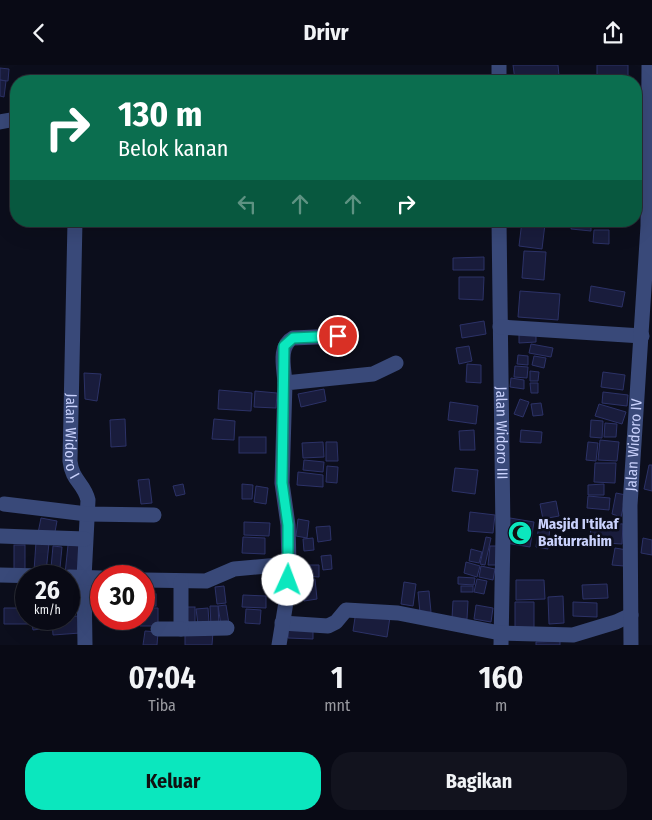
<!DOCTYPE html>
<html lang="id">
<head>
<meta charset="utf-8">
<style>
	body { margin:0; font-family:"Fira Sans Condensed",sans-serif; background:#12131e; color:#f1f3f6; height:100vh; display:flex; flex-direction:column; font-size:19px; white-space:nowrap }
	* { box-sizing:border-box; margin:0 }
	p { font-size:16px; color:#999aa0 }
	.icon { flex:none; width:28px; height:28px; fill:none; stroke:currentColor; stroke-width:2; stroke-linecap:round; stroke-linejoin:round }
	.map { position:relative; height:580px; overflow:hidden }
	.details { display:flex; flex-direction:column; background:#090a15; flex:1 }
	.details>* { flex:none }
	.top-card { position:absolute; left:10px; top:10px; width:632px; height:152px; border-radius:20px; box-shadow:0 5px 20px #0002,0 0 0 1px #292b34; background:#0b6e4f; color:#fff; overflow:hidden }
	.speed { position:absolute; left:15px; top:500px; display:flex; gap:10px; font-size:25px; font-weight:700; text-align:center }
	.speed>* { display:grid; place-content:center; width:65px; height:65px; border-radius:50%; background:#090a15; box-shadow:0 5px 20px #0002,0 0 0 1px #292b34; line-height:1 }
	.speed small { font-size:12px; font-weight:400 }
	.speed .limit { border:8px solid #d22; background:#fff; color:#111 }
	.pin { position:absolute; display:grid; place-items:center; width:42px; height:42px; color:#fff; margin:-21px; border:2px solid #fff; border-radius:50%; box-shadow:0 1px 5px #0007 }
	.me { position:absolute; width:55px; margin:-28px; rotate:2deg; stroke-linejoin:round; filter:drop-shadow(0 0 4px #0008) }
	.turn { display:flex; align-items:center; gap:18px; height:105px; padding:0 25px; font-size:22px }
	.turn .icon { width:65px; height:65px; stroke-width:2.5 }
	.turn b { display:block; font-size:35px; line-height:42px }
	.lanes { display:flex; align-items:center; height:48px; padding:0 25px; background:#0003; justify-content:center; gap:25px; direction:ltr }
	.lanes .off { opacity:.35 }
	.eta { display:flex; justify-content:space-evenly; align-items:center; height:85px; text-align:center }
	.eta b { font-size:30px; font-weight:700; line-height:35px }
	.primary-button { display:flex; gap:10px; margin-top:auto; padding:10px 25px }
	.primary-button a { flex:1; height:58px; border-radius:20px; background:#0be7be; color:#111; font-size:20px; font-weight:700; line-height:58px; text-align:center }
	.primary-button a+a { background:#12131e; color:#f1f3f6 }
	header { display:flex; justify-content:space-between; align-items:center; height:65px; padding:0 25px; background:#090a15; font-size:22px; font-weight:700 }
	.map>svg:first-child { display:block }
	.building { fill:#191c3c; stroke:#2c3267 }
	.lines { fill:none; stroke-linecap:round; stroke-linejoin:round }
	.minor { stroke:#394979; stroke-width:15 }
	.route-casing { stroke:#07967c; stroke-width:12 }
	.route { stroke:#0be7be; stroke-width:9 }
	.labels { text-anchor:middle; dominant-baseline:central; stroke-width:5; stroke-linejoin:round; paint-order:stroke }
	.street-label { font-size:15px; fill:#cad2fd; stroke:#0c0e1c }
	.poi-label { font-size:15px; font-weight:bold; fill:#cad2fd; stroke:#0c0e1c; text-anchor:start }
</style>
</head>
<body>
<header><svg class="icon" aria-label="back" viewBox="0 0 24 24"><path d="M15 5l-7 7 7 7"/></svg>Drivr<svg class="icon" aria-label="share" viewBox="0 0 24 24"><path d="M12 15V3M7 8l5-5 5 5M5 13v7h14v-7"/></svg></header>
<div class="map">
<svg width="652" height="580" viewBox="0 0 652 580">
	<rect width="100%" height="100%" fill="#0c0e1c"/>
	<g class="building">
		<path d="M513,0H558L559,11L515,15Z"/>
		<path d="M597,0H628V16L597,15Z"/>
		<path d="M0,3L9,4L8,16L0,15Z"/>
		<path d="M0,15L6,16L4,32L0,31Z"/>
		<path d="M522,156L545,159L542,184L519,181Z"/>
		<path d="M572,156H591V166L571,164Z"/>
		<path d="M594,165H609V179L593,178Z"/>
		<path d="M524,186L546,187L544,215L522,213Z"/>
		<path d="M484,192V205H453V193Z"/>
		<path d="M459,212H484L483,235L459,234Z"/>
		<path d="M591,221L625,227L622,242L589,236Z"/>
		<path d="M520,226L560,229L558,255L518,252Z"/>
		<path d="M484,256L486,269L462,273L460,260Z"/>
		<path d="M536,269V277L519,278V270Z"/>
		<path d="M531,279L553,283L551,292L529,288Z"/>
		<path d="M469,281L472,296L459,299L456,283Z"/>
		<path d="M518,290L528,291V300L517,299Z"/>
		<path d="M534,291L546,293L544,303L532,300Z"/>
		<path d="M467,299L481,300V318L466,317Z"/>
		<path d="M515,301L528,302L527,313L514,312Z"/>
		<path d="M530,306L539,307L538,316H530Z"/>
		<path d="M603,307L625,310L623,325L601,322Z"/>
		<path d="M84,308L101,309L97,336L85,334Z"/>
		<path d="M511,313L524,315V324L510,322Z"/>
		<path d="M530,318H538V328H531Z"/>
		<path d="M324,324L326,336L301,342L298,329Z"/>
		<path d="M219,325L252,328L251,346L218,344Z"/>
		<path d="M255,326L277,328L276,343L254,342Z"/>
		<path d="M603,327L628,330L627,341L602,338Z"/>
		<path d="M520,334L529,337L523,352L514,349Z"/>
		<path d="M450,337L478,341L476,359L448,355Z"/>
		<path d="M541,338L543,350L533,351L531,339Z"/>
		<path d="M599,339L626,347L622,359L595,351Z"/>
		<path d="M125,354L126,381L111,382L110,355Z"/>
		<path d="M214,354L235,356L234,375L212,374Z"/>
		<path d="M591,355L603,356L602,373L590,372Z"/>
		<path d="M605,358L617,359L616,372H604Z"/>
		<path d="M474,365L475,385H460L459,366Z"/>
		<path d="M521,365L542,367L541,378L520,377Z"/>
		<rect x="239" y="372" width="27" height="16"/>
		<path d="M600,375L619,377L617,396L598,395Z"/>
		<path d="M323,377L324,392L303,393L302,378Z"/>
		<path d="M326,377H337L338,396H326Z"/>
		<path d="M588,377L598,378L596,396L586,395Z"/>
		<path d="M304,395L324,397L323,407L303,405Z"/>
		<path d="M595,398H616L615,418L594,417Z"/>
		<path d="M649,400H652V426L644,424Z"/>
		<path d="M327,401L338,402L337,418L326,417Z"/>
		<path d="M455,403L478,405L475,429L452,426Z"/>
		<path d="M298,407L323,410V422L297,420Z"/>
		<path d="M149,414L152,438L141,439L138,415Z"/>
		<path d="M183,419L185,429L176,431L173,421Z"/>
		<path d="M242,419L253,420L252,434H242Z"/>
		<path d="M604,419V430H588V420Z"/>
		<path d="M256,421L268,423L266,439L254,437Z"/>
		<path d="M616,428L626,430L621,452L612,449Z"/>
		<path d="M588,431L610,433L609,445L587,443Z"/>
		<path d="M556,436L559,451L543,454L540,439Z"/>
		<path d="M470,447L495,450L493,468L468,466Z"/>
		<path d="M41,453L57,456L54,472L38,468Z"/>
		<path d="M510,453L534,457L530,482L506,478Z"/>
		<path d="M298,454L309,456L307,473L296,471Z"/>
		<path d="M244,457L270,458L269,471L244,470Z"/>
		<path d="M591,457L623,459L622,479L590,477Z"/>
		<path d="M539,459L550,460L548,484L536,482Z"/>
		<path d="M330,461L331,475L318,477L316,462Z"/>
		<path d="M243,472L265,473V489L242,488Z"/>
		<path d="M486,472L491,473L485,500L480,499Z"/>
		<path d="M313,473L314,485L304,486L303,474Z"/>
		<path d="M643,473L652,475V490L641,488Z"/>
		<path d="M36,477L49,478L46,507L34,506Z"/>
		<rect x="14" y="480" width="11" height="27"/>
		<path d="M68,480L81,481L78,511L65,509Z"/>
		<path d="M53,481L62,482L60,503H51Z"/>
		<path d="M490,481H498L496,500H488Z"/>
		<path d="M615,483L627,485L624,501L612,500Z"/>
		<path d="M471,484L482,487L479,498L469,496Z"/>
		<path d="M331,490L332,504L323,505L321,491Z"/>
		<path d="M466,497L480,501L477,512L464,508Z"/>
		<path d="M306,500H319V512L305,511Z"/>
		<path d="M481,501L495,504L493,515L479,512Z"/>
		<path d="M458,512L475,513L474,520L458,519Z"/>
		<path d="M315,514L317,534L304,536L302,516Z"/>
		<path d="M477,514L487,516L484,529L474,527Z"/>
		<path d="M516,515H544L545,534L516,535Z"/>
		<path d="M404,517L416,519L413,541L401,539Z"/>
		<path d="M607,519L608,533L583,534L582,520Z"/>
		<path d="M224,521L226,538L217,539L215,522Z"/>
		<rect x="461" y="521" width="12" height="6"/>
		<path d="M69,526H75L76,546L69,547Z"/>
		<path d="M429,526L431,547L420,548L418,527Z"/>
		<rect x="146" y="529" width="10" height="12"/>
		<path d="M243,530L266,531V543L242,542Z"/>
		<path d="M563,531L564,558L549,559L548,532Z"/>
		<path d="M453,536H468L467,554L452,553Z"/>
		<rect x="95" y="537" width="6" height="11"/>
		<path d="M515,537H534V563L515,562Z"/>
		<path d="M573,537L597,538V552L573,551Z"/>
		<path d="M226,540L229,559L221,560L218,541Z"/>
		<path d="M476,540L493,543L491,557L474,554Z"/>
		<path d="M210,541H218L219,560L211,561Z"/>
		<rect x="185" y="542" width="10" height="17"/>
		<path d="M4,543H26V554H29V559H4Z"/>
		<path d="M144,543H158V561H140V554H144Z"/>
		<path d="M208,543L209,558L198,559L196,544Z"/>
		<path d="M246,544L261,545L260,559L245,558Z"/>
		<path d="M356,546L390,552L387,572L353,566Z"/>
		<path d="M78,551L80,568L53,570L52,554Z"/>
		<path d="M31,554H48L49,563L33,565Z"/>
		<path d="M288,561L313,562V574L288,573Z"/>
		<path d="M145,566L158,567L157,580H143Z"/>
		<path d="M185,566L213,567L212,580H185Z"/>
		<path d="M560,576V580H536V577Z"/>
	</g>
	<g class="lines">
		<g class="minor">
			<path d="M499,16V0"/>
			<path d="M0,57L16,54"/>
			<path id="s1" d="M75,156L70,396C72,416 84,418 88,435L84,513L85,580"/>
			<path id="s2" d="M499,156L503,468L501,580"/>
			<path d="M500,262L642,271"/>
			<path d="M285,318C284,303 278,281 293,273L338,271"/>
			<path d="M4,439L87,449L154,450"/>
			<path d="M0,471L85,474"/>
			<path d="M0,510L41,511"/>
			<path d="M69,512L101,513"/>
			<path d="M144,515L206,516L234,504L289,499"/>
			<path d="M181,517V564L227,563"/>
			<path d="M282,558L328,561L336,557L346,545L398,548L500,568L573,570L616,557L631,550"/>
			<path d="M158,564H181"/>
			<path d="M279,580L287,531L289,499L288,460L282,418L285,318L373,309L396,298"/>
			<path id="s3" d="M631,580L630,440L648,161L649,0"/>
		</g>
	</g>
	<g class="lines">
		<g class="route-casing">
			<path id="route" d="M288,515V460L282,418L284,281L293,273L338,271"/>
		</g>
		<use href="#route" class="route"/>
	</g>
	<defs>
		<g id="mosque-disc" transform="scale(1.25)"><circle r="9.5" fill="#0be7be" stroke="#0c0e1c"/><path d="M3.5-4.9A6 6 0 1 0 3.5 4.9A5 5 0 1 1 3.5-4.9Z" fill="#111"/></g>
	</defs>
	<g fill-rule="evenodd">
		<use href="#mosque-disc" x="520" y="468"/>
	</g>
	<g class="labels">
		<g class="street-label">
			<text stroke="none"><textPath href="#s2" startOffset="212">Jalan Widoro III</textPath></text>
			<text stroke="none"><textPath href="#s1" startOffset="215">Jalan Widoro I</textPath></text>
			<text stroke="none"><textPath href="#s3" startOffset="200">Jalan Widoro IV</textPath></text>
		</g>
		<g class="poi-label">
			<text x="538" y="459">Masjid I'tikaf<tspan x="538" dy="17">Baiturrahim</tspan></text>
		</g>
	</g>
</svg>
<div class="speed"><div>26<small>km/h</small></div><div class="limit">30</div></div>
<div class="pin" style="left:338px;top:271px;background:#d93025"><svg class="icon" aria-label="arrive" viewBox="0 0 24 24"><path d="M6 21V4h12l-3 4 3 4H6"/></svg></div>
<svg class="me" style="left:288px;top:515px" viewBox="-20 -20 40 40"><circle r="19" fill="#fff"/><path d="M0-13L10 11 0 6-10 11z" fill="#0be7be"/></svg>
<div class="top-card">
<div class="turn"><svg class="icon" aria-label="right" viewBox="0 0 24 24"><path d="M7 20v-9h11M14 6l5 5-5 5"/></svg><div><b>130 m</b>Belok kanan</div></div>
<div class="lanes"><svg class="icon off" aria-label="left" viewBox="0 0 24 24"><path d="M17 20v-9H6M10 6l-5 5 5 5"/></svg><svg class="icon off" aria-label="ahead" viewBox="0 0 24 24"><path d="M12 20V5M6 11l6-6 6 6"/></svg><svg class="icon off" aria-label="ahead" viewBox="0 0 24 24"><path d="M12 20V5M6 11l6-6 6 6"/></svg><svg class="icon" aria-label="right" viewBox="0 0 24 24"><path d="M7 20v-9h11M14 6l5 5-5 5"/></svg></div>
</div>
</div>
<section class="details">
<div class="eta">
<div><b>07:04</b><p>Tiba</p></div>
<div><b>1</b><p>mnt</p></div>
<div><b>160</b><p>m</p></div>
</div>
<div class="primary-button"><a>Keluar</a><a>Bagikan</a></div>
</section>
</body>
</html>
